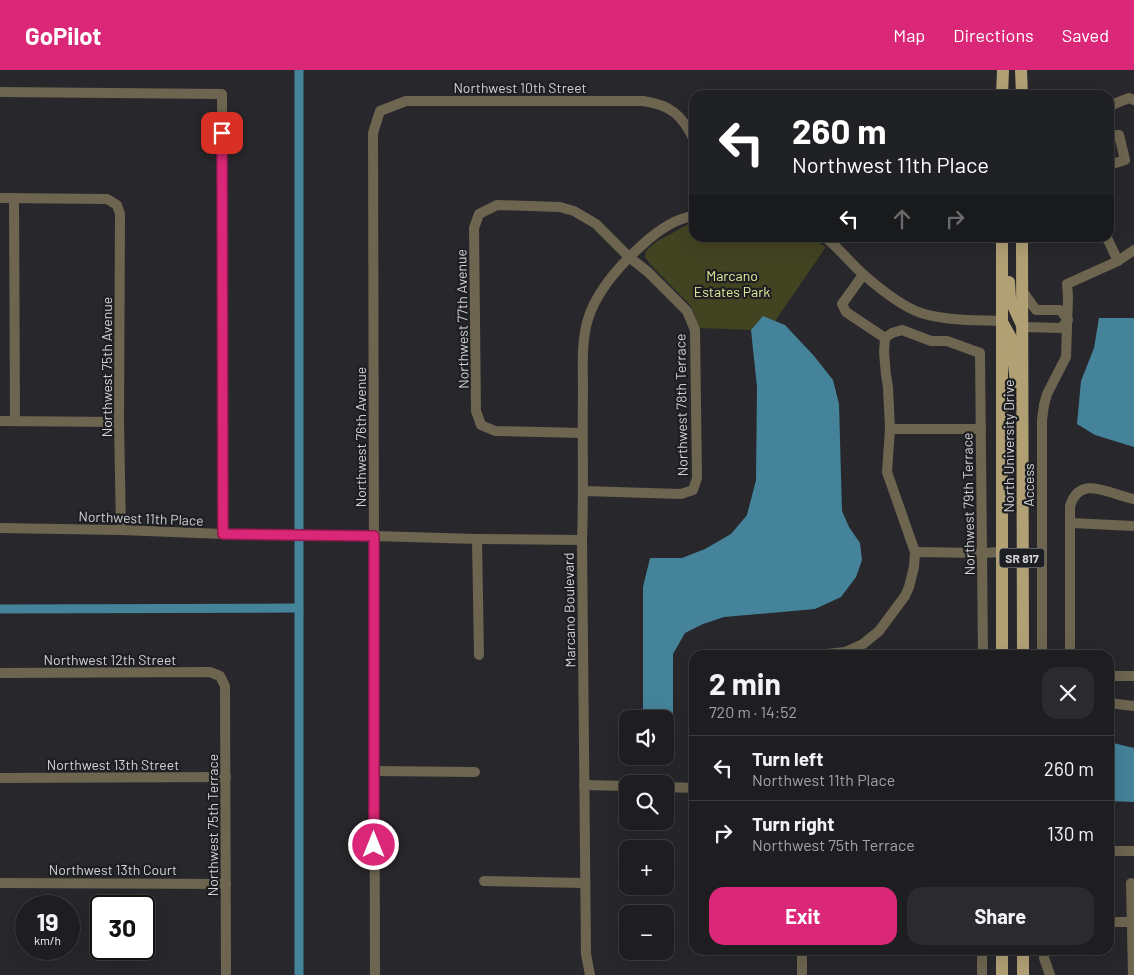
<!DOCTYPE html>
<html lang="en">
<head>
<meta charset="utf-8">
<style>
	body { margin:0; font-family:Barlow,sans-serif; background:#2b2b2e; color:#f1f3f6; height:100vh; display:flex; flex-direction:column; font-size:19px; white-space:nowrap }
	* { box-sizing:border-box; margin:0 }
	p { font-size:16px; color:#a1a2a5 }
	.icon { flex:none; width:28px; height:28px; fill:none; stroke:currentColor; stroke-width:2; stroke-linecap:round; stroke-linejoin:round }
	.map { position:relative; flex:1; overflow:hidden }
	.details { position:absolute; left:689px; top:580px; width:425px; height:305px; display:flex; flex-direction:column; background:#1e1e21; border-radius:15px; box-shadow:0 5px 20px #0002,0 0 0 1px #3c3c3f }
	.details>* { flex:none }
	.top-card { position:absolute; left:689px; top:20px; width:425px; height:152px; border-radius:15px; box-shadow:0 5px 20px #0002,0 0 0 1px #3c3c3f; background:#202124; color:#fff; overflow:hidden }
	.buttons { position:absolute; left:619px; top:640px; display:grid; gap:10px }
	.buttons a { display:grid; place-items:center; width:55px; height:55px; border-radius:10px; background:#1e1e21; box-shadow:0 5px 20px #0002,0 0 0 1px #3c3c3f; font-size:25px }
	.speed { position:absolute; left:15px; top:825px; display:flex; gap:10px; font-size:25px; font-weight:700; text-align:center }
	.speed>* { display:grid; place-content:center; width:65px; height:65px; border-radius:50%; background:#1e1e21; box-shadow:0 5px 20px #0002,0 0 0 1px #3c3c3f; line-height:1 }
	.speed small { font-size:12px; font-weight:400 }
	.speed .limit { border:2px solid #111; border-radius:8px; background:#fff; color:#111 }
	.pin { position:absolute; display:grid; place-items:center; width:42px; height:42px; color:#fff; margin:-21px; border-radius:10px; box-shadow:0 2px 8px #0006 }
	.me { position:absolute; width:55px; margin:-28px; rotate:0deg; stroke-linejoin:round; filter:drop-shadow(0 0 4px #0008) }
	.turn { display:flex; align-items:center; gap:18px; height:105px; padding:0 20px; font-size:22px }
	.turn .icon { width:65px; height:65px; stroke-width:2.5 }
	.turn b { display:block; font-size:35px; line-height:42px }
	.lanes { display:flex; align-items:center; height:48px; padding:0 20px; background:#0003; justify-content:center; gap:25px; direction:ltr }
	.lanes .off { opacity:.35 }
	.round { display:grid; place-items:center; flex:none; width:52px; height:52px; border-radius:15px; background:#2b2b2e }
	.overview { display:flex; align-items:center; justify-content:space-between; height:85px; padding:0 20px }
	h1 { font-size:30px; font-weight:700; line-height:38px }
	.primary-button { display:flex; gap:10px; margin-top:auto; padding:10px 20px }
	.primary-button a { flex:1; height:58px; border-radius:15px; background:#db2777; color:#fff; font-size:20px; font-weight:700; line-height:58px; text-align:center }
	.primary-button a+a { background:#2b2b2e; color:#f1f3f6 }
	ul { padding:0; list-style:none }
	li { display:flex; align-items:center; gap:15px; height:65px; padding:0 20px; border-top:1px solid #3c3c3f }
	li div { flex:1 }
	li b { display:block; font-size:19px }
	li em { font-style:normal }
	header { display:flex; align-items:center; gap:30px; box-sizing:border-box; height:70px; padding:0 25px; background:#db2777; color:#fff }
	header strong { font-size:24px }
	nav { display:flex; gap:28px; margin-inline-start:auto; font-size:18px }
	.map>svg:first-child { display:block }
	.green { fill:#414321 }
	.water { fill:#44839a }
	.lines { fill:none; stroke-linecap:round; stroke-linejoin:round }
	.canal { stroke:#44839a; stroke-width:9 }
	.minor { stroke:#6d6550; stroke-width:10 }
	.primary { stroke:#b2a075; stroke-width:12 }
	.route-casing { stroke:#8e194d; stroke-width:12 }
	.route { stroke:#db2777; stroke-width:9 }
	.labels { text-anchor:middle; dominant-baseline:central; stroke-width:4.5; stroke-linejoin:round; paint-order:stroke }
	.shield { fill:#1e1f22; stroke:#9b9c9f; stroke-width:1 }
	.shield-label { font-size:12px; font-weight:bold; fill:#d1d2d4 }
	.street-label { font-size:14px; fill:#d1d2d4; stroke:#1e1f22 }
	.park-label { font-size:14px; fill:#e4ea99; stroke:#1e1f22 }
</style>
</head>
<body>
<header>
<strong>GoPilot</strong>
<nav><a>Map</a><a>Directions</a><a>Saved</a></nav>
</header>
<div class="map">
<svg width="1134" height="905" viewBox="0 0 1134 905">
	<rect width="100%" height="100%" fill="#28282c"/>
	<path class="green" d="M694,151V168H810L826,177L775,251L763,247L751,260L699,258L691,236L651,195L645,187L646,181L656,172Z"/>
	<g class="water">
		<path d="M763,246L785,255L814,286L833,310L839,334L842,441L849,457L860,473L862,490L856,507L841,527L815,539L724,547L703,554L685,563L673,584V666L665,690L650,694L647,686H665V649H643V517L650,488H682L705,479L731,464L747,445L756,410L757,317L751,260Z"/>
		<path d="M1099,248H1134V377L1095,365L1077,354L1081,311L1094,278Z"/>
		<path d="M1109,672L1134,678V732L1109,731Z"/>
	</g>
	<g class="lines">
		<g class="canal">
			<path d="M0,539L299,538"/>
			<path d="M299,905V0"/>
		</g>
		<g class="minor">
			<path d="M0,22L222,24L223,464"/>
			<path d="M748,25H753"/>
			<path d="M1109,36L1129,28L1134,30"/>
			<path d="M1109,65H1119L1125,90L1109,95"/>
			<path d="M0,128L107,129L117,135L120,144L119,352L121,460"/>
			<path d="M14,128L15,351"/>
			<path d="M826,168C840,179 850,193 864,205C880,219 901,236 921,243C947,251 975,250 1001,251"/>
			<path d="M1107,168L1118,191"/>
			<path d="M863,205L842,234L846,242L885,268"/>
			<path d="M1023,222L1036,240H1060L1068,250L1061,258L1023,257"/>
			<path d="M885,268L892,263L902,260L931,271H947L980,283L983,585"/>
			<path d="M0,351L119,352"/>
			<path d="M890,359H981"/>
			<path d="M582,363L495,361L481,355L476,341L474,158L479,144L497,135L560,137L574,141L596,154L629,187L648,202L687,241L695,260L697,408L693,420L681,424L584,421"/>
			<path d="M1071,453L1134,456"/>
			<path d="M0,458L121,460L223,464L374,466L477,469L582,470"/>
			<path d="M477,469L479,585"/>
			<path d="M915,482L982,483L1002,482"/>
			<path d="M818,585L845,582L863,574L879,561L905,526L909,517L914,497L915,482L887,402L890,359L888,317L886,305L884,282L885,268"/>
			<path d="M1042,585V350L1044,335L1047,324L1066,287L1068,227L1067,214L1118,191L1134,180"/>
			<path d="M1070,585V436C1080,403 1110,425 1134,429"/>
			<path d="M0,603L210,602L220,606L225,616L226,905"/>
			<path d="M1109,606H1134"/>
			<path d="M1109,633L1134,636"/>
			<path d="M373,701L475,702"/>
			<path d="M0,708L226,707"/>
			<path d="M584,715L628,716"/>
			<path d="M665,717L694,718"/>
			<path d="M1109,781H1134"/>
			<path d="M484,811L585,813"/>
			<path d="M0,813L226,814"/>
			<path d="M1109,852H1131"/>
			<path d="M693,855L694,768"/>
			<path d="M1044,880V888L1050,905"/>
			<path d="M375,905L373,63L380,41L406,31H643C671,35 682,45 694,70"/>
			<path d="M590,905L586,884L582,470C584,421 582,371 583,321C583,298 581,272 588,249C597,220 619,196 641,176C655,163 675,148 694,146"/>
			<path d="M802,905V880"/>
			<path d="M982,905V880"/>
			<path d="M1133,905L1131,813L1134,814"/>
		</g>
		<g class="primary">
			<path d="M1021,0L1022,25"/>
			<path d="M1002,25L1003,0"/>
			<path d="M1002,168V585"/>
			<path d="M1022,168L1023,585"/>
			<path d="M1009,212L1010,229L1021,253"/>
			<path d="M1002,252L1011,268L1016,312"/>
			<path d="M1002,905V880"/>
			<path d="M1023,905V880"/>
		</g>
	</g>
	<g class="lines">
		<g class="route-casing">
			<path id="route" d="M222,63L223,464L374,466V775"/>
		</g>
		<use href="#route" class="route"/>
	</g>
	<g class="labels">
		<rect class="shield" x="999.5" y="478.5" width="45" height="19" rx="4"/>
		<g class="shield-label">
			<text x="1022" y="488">SR 817</text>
		</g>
		<g class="street-label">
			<text x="520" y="17">Northwest 10th Street</text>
			<text transform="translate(462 249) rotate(-91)">Northwest 77th Avenue</text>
			<text transform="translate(106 297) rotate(-90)">Northwest 75th Avenue</text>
			<text transform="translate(681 335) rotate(-91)">Northwest 78th Terrace</text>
			<text transform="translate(360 367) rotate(-90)">Northwest 76th Avenue</text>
			<text transform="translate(1008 376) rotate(-90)">North University Drive</text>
			<text transform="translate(1028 415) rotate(-90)">Access</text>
			<text transform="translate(968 434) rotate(-91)">Northwest 79th Terrace</text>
			<text transform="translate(141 448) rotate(2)">Northwest 11th Place</text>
			<text transform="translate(569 540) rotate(-91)">Marcano Boulevard</text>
			<text x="110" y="589">Northwest 12th Street</text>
			<text x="113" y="694">Northwest 13th Street</text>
			<text transform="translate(212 755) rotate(-90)">Northwest 75th Terrace</text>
			<text x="113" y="799">Northwest 13th Court</text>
		</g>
		<g class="park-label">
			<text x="732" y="205">Marcano<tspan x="732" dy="16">Estates Park</tspan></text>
		</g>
	</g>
</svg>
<div class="buttons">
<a><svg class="icon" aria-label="sound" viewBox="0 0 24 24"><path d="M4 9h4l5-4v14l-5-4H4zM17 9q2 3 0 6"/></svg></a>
<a><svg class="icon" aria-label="search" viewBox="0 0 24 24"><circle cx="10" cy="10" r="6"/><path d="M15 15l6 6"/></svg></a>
<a>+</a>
<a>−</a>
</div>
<div class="speed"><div>19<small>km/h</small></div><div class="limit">30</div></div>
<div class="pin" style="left:222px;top:63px;background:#d93025"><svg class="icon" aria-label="arrive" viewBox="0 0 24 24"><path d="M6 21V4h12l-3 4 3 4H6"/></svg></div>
<svg class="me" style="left:374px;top:775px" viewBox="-20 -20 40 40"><circle r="17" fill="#db2777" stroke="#fff" stroke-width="3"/><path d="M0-11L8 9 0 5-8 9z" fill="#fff"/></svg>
<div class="top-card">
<div class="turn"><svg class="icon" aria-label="left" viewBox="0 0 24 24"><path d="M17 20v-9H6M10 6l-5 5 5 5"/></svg><div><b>260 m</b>Northwest 11th Place</div></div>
<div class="lanes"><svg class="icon" aria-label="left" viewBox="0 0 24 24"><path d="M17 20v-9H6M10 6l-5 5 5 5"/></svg><svg class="icon off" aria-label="ahead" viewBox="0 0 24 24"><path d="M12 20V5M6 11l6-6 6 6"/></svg><svg class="icon off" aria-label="right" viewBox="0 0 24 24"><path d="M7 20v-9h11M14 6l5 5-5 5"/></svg></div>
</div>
<section class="details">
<div class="overview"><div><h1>2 min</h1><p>720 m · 14:52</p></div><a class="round"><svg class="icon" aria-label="close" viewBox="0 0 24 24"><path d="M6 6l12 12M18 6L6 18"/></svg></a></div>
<ul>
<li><svg class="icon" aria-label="left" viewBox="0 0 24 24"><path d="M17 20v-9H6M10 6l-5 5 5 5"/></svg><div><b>Turn left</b><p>Northwest 11th Place</p></div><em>260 m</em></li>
<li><svg class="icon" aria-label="right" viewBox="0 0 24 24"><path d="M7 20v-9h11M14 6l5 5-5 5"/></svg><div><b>Turn right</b><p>Northwest 75th Terrace</p></div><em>130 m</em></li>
</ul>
<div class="primary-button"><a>Exit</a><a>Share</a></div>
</section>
</div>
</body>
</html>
